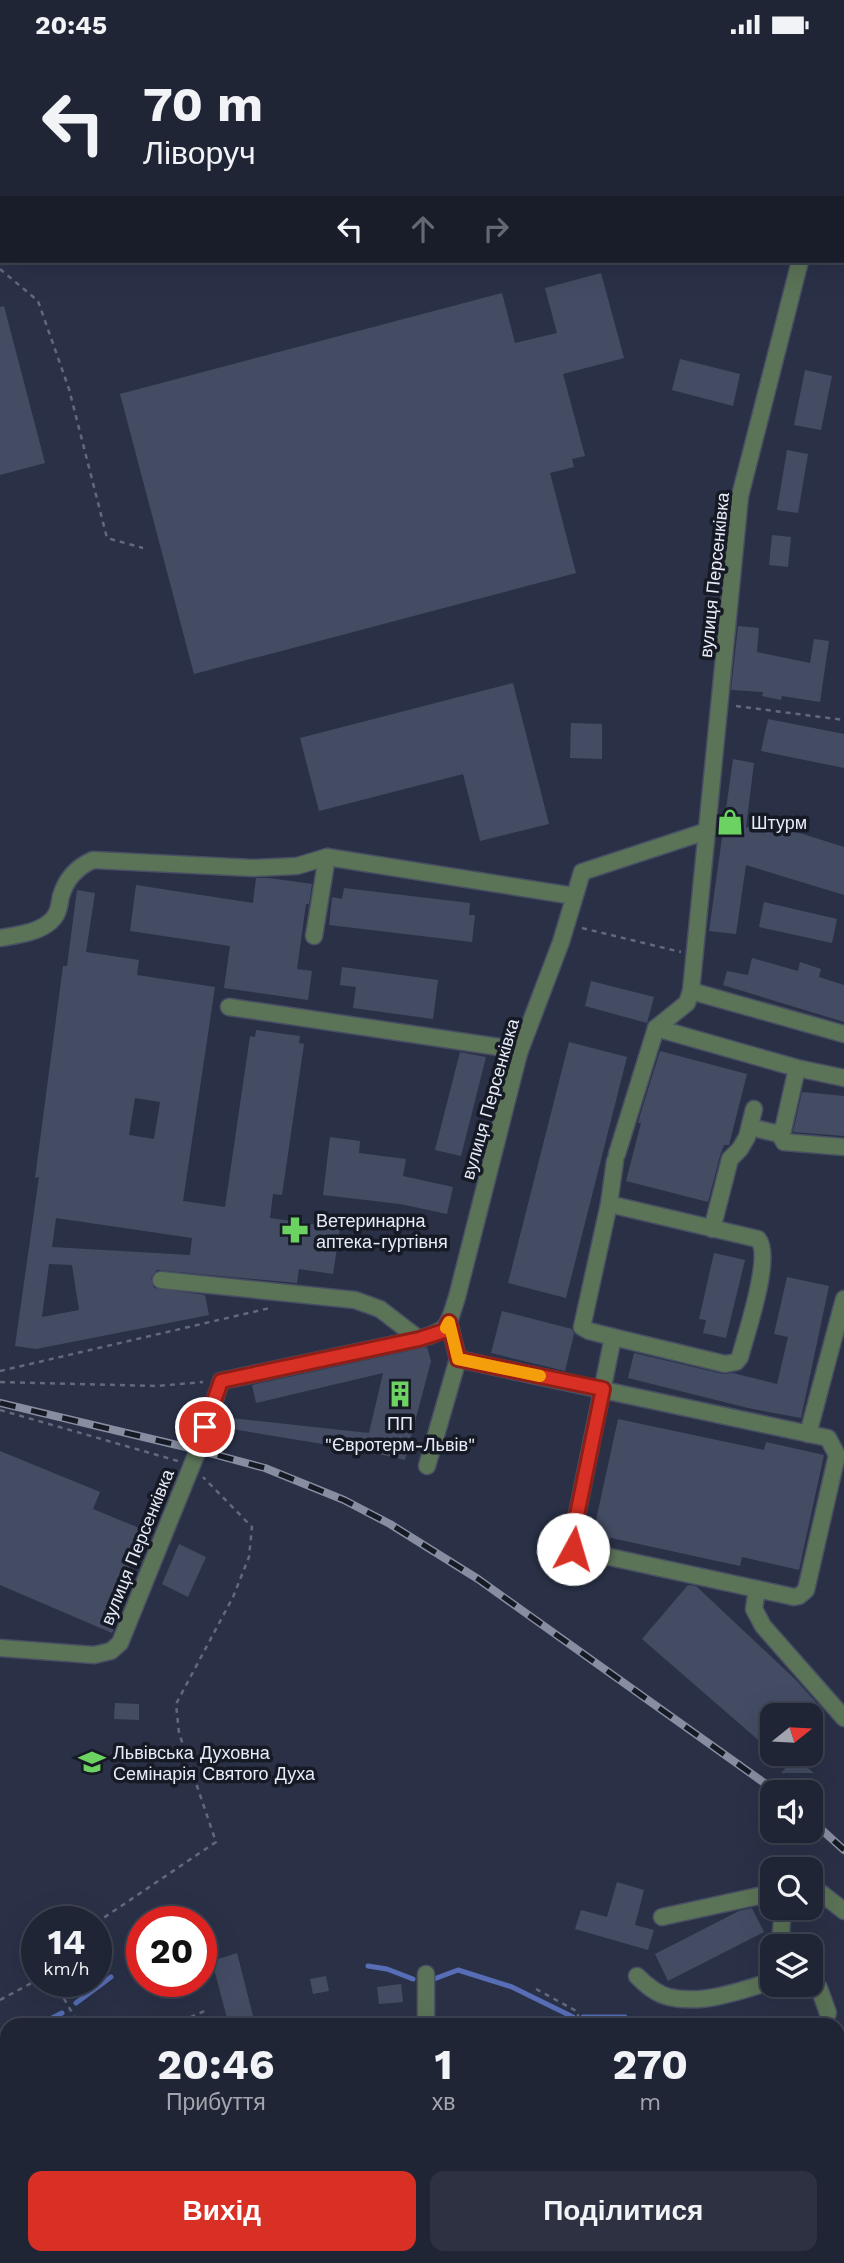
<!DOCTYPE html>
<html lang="uk">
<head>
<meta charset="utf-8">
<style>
	body { margin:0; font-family:"Work Sans",sans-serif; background:#2d3141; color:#f1f3f6; height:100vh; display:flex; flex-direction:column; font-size:26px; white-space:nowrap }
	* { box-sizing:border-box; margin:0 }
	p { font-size:23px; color:#a2a5ad }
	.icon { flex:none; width:38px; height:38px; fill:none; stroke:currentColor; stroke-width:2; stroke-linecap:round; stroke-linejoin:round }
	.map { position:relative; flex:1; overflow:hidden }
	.side { position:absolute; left:0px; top:1969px; width:845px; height:247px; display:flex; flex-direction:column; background:#202535; border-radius:21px 21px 0 0; box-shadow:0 7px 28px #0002,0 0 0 2px #3d4250 }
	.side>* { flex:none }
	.hud { position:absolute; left:0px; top:0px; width:845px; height:214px; box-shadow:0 7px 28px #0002,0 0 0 2px #3d4250; background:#202535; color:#f1f3f6; overflow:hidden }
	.needle { width:46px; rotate:72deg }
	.controls { position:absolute; left:760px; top:1654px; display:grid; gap:14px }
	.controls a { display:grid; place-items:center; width:63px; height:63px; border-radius:14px; background:#202535; box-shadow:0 7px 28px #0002,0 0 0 2px #3d4250; font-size:35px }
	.speed { position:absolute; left:21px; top:1857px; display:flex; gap:14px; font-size:35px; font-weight:700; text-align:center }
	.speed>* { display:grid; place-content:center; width:91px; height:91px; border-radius:50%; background:#202535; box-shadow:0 7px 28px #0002,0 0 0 2px #3d4250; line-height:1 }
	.speed small { font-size:18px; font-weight:400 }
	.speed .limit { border:10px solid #d22; background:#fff; color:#111 }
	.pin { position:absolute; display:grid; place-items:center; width:60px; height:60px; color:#fff; margin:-30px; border:4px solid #fff; border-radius:50%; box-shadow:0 2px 7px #0007 }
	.me { position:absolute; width:77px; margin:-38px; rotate:6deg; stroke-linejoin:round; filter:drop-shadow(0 0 5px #0008) }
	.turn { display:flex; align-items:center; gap:24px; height:147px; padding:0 28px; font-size:32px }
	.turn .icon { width:91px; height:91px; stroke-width:2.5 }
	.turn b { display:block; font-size:49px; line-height:60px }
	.lanes { display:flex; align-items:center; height:66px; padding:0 28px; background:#0003; justify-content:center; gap:35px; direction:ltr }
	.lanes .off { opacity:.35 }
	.eta { display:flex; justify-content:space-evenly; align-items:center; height:119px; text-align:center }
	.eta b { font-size:42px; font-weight:700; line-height:49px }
	.button { display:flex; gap:14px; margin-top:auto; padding:14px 28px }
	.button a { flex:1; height:80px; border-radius:14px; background:#d93025; color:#fff; font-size:28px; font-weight:700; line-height:80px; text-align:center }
	.button a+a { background:#2d3141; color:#f1f3f6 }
	.status { display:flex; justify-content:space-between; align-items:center; height:49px; padding:0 35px; background:#202535; direction:ltr }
	.status svg { height:19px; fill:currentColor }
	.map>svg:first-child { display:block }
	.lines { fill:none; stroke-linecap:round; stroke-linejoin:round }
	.stream { stroke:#576eb6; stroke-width:5 }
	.building { fill:#444c64; fill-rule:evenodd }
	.minor-casing { stroke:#484f64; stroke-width:19 }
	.path { stroke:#63697d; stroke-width:2.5; stroke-dasharray:5 5; stroke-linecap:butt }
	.minor { stroke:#5b7357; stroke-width:16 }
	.rail-casing { stroke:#888ea1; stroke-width:8 }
	.rail { stroke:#161a24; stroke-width:5; stroke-dasharray:16; stroke-linecap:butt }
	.route-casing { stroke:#8d1f18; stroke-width:18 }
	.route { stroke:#d93025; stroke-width:12 }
	.slow { stroke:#f59e0b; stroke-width:12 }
	.labels { text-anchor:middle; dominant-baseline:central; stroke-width:7; stroke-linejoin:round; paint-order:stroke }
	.street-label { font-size:18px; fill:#e6ebfa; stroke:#161a24 }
	.poi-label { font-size:18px; fill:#e6ebfa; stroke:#161a24; text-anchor:start }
</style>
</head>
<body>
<div class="status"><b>20:45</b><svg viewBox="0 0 49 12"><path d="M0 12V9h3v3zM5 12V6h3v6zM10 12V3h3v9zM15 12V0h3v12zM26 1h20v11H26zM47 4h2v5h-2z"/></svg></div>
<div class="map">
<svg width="844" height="2214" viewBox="0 0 844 2214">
	<rect width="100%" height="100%" fill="#2a3147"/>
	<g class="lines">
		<g class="stream">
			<path d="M368,1917L387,1920L413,1930"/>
			<path d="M434,1930L458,1921L512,1938L573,1968"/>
			<path d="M76,1954L111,1928"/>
			<path d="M583,1968H625"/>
			<path d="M38,1976L62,1964"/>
			<path d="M0,1994L7,1991"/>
		</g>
	</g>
	<g class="building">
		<path d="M601,224L624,309L563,325L585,407L572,410L574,418L550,424L576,524L194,625L120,345L502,244L515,294L557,284L545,239Z"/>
		<path d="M4,257L45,414L0,426V258Z"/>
		<path d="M680,310L740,325L733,357L672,341Z"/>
		<path d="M805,321L832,327L821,381L794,376Z"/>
		<path d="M787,401L808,405L798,464L777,461Z"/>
		<path d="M772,486L791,488L788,518L769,516Z"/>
		<path d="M738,577L759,579L757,603L810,614L814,590L829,592L820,653L782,647L781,651L762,647L763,643L731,641Z"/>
		<path d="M513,634L549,775L480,792L463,725L319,762L300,689Z"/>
		<path d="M768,670L844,685V719L761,702Z"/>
		<path d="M571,674L602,675V710L570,709Z"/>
		<path d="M733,710L754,714L746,778L783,783L784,779L844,798V846L746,816L736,885L709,882Z"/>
		<path d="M256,829H269L312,835L309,855H306L297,920L312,922L308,951L224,939L230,897L130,882L136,836L253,854Z"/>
		<path d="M344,839L470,854L469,866H475L472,893L329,876L332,848L342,850Z"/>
		<path d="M77,841L95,844L86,903L139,911L137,926L215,938L183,1152L225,1158L250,987L255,988L256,981L300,987L299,994L304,995L282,1146L273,1145L270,1169L340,1179L333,1225L299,1220L297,1234L157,1221L151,1229L154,1239L205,1246L209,1266L36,1300L15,1297L39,1128L35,1129L63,917H67ZM135,1049L160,1053L154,1090L129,1086ZM56,1169L192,1189L190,1206L52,1198ZM49,1215L72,1216L79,1261L42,1268Z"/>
		<path d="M764,853L837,870L832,894L759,878Z"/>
		<path d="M752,909L798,922L800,913L821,920L819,928L844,936V973L723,936L727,922L748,926Z"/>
		<path d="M342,918L438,931L433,970L353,959L356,938L340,936Z"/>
		<path d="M591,932L654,948L647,974L585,957Z"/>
		<path d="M569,993L627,1008L566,1249L508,1234Z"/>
		<path d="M660,1002L747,1025L729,1096H724L720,1107L708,1153L626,1132L641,1074H638L641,1063Z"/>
		<path d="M460,1003L486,1008L461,1107L435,1101Z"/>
		<path d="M802,1043L844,1047V1087L793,1083Z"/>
		<path d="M330,1088L360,1092L359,1104L406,1110L403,1127L453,1138L447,1165L400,1155L323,1146Z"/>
		<path d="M714,1204L745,1211L726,1289L703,1284L706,1271L699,1270Z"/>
		<path d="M787,1228L829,1237L801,1369L748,1359L628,1329L634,1304L723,1325L733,1324L777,1335L788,1288L774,1285Z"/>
		<path d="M502,1262L572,1280L574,1285L565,1322L491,1304Z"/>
		<path d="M427,1298L431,1312L405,1411L365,1402L220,1378L221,1368L369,1384L383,1324L256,1354L252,1336Z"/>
		<path d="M618,1370L764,1401L766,1393L824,1406L799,1521L742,1508L740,1517L593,1485Z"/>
		<path d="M0,1402L100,1443L93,1460L144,1481L111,1563L119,1566L112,1584L0,1536Z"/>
		<path d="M179,1495L206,1508L188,1548L162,1535Z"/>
		<path d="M688,1536L696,1537L797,1632L823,1661L810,1676V1666H772V1703L642,1590Z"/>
		<path d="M115,1654L139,1655V1671L114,1670Z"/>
		<path d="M795,1708L814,1724H781Z"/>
		<path d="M617,1833L644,1841L635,1876L654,1881L648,1901L575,1880L581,1861L607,1868Z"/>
		<path d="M752,1859L764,1883L668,1932L655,1905L739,1862Z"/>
		<path d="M237,1904L253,1967L228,1973L212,1912Z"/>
		<path d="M326,1927L329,1942L313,1945L310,1930Z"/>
		<path d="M401,1935L403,1953L379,1955L377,1938Z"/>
	</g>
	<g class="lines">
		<g class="minor-casing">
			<g id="minor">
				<path d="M154,2L161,0"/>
				<path d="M827,2V0"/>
				<path d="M0,42H2"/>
				<path d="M314,887L327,808L574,847"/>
				<path d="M0,889C17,886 38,884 51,872C59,865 59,856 61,847C66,830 77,818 93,811L253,819L297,817L327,808"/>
				<path d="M691,942L844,985"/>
				<path d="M229,958L499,998L519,1004"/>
				<path d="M656,979L797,1019L844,1029"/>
				<path d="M750,1078L775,1084L783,1081L797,1019"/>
				<path d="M779,1084L784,1093L844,1098"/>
				<path d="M617,1105L656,979L687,954L691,942L740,447L800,212"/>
				<path d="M712,1180L730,1110L740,1100L747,1088L754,1060"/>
				<path d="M161,1231L355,1251L380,1260L419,1290"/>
				<path d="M449,1273L458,1310L828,1389L837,1406L806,1541L799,1547L794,1548L573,1500L571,1495L613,1288L725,1315L736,1313L740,1308C746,1285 773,1207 758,1190L609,1155"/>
				<path d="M613,1288L589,1282L582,1278L609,1155L615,1112"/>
				<path d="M808,1385L844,1250"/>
				<path d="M427,1417L458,1310"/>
				<path d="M757,1540L754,1560L763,1577L844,1669"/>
				<path d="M0,1599L94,1606L111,1602L120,1594L198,1401L221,1332L419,1290C450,1280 447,1279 457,1248L519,1004L561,893L582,823L707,782"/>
				<path d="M810,1843L821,1844L844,1862"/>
				<path d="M662,1868L772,1844"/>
				<path d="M780,1897L783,1858"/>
				<path d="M637,1927C646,1936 656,1945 669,1948C701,1956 741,1942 772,1932"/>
				<path d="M801,1936L819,1939L828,1964"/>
				<path d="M426,1976V1925"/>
				<path d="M444,2208L445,2214"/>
				<path d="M622,2208L623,2214"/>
				<path d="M168,2214L187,2209L201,2214"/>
			</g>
		</g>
		<g class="path">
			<path d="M0,220L38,252L69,340L107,489L143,499"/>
			<path d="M736,657L844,671"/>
			<path d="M582,879L681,903"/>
			<path d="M0,1322L270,1259"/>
			<path d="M0,1333L157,1337L203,1333"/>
			<path d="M0,1361L178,1412"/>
			<path d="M96,1874L216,1793L179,1684L176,1655L233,1548L249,1508L252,1478L203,1428"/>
			<path d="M54,1932L79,1976"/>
			<path d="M536,1940L578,1963V1976"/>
			<path d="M0,1951L37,1931"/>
			<path d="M172,1976L207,1961"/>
		</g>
		<use href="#minor" class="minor"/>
		<g class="rail-casing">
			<g id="rail">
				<path d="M783,0L786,2"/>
				<path d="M489,2L495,0"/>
				<path d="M0,1354L198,1401L265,1419L344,1451L390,1475L478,1530L777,1743"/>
				<path d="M810,1770L844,1801"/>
			</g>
		</g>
		<use href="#rail" class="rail"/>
	</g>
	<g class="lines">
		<g class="route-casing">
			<path id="route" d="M205,1378L221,1332L419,1290L444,1282L449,1273L458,1310L603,1340L571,1495L573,1500"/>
		</g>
		<use href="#route" class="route"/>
		<path class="slow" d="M446,1279L449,1273L458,1310L540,1327"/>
	</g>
	<defs>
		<g id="shop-bare" transform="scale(2.1)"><path d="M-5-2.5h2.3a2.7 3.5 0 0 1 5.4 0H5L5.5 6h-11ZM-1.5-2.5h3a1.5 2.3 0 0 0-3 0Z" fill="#6cd362" stroke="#161a24" stroke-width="2.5" paint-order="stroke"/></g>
		<g id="pharmacy-bare" transform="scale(2.1)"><path d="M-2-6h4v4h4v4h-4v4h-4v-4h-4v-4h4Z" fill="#6cd362" stroke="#161a24" stroke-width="2.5" paint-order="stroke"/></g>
		<g id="building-bare" transform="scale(2.1)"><path d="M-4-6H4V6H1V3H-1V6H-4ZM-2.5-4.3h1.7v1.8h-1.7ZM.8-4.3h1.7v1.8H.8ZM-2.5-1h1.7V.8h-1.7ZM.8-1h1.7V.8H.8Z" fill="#6cd362" stroke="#161a24" stroke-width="2.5" paint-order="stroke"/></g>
		<g id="university-bare" transform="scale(2.1)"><path d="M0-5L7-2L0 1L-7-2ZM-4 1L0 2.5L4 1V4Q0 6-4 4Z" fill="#6cd362" stroke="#161a24" stroke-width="2.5" paint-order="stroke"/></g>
	</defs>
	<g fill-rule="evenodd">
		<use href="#shop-bare" x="730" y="773"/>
		<use href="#pharmacy-bare" x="295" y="1181"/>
		<use href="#building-bare" x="400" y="1345"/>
		<use href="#university-bare" x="92" y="1713"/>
	</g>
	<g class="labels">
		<g class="street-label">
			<text transform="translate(714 526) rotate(-84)">вулиця Персенківка</text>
			<text transform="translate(490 1050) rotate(-74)">вулиця Персенківка</text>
			<text transform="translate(137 1498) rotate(-68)">вулиця Персенківка</text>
		</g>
		<g class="poi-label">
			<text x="751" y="773">Штурм</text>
			<text x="316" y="1171">Ветеринарна<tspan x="316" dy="21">аптека-гуртівня</tspan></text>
			<text x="400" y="1374" text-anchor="middle">ПП<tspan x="400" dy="21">"Євротерм-Львів"</tspan></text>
			<text x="113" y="1703">Львівська Духовна<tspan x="113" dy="21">Семінарія Святого Духа</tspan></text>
		</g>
	</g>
</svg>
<div class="controls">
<a><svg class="needle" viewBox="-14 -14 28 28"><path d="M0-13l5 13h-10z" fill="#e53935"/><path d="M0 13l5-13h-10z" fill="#a2a5ad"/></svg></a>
<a><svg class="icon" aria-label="sound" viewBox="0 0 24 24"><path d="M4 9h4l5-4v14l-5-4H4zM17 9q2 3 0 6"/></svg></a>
<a><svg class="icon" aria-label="search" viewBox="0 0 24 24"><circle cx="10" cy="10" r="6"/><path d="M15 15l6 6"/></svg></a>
<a><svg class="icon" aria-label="layers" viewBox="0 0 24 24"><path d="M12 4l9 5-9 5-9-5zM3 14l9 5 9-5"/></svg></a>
</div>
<div class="speed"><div>14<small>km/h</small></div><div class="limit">20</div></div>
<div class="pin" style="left:205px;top:1378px;background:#d93025"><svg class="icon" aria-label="arrive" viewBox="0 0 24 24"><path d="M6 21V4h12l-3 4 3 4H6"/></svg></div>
<svg class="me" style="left:573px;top:1500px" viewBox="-20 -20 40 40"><circle r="19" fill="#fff"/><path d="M0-13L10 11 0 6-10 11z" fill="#d93025"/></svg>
<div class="hud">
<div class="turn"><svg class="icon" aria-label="left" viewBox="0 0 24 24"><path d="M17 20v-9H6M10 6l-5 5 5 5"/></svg><div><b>70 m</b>Ліворуч</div></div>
<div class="lanes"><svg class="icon" aria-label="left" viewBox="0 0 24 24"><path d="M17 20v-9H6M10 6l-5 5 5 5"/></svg><svg class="icon off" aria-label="ahead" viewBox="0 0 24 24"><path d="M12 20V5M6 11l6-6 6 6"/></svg><svg class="icon off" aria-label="right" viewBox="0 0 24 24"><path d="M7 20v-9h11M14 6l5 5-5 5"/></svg></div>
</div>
<section class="side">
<div class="eta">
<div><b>20:46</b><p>Прибуття</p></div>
<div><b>1</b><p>хв</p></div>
<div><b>270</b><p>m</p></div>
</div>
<div class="button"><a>Вихід</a><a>Поділитися</a></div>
</section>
</div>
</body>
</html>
